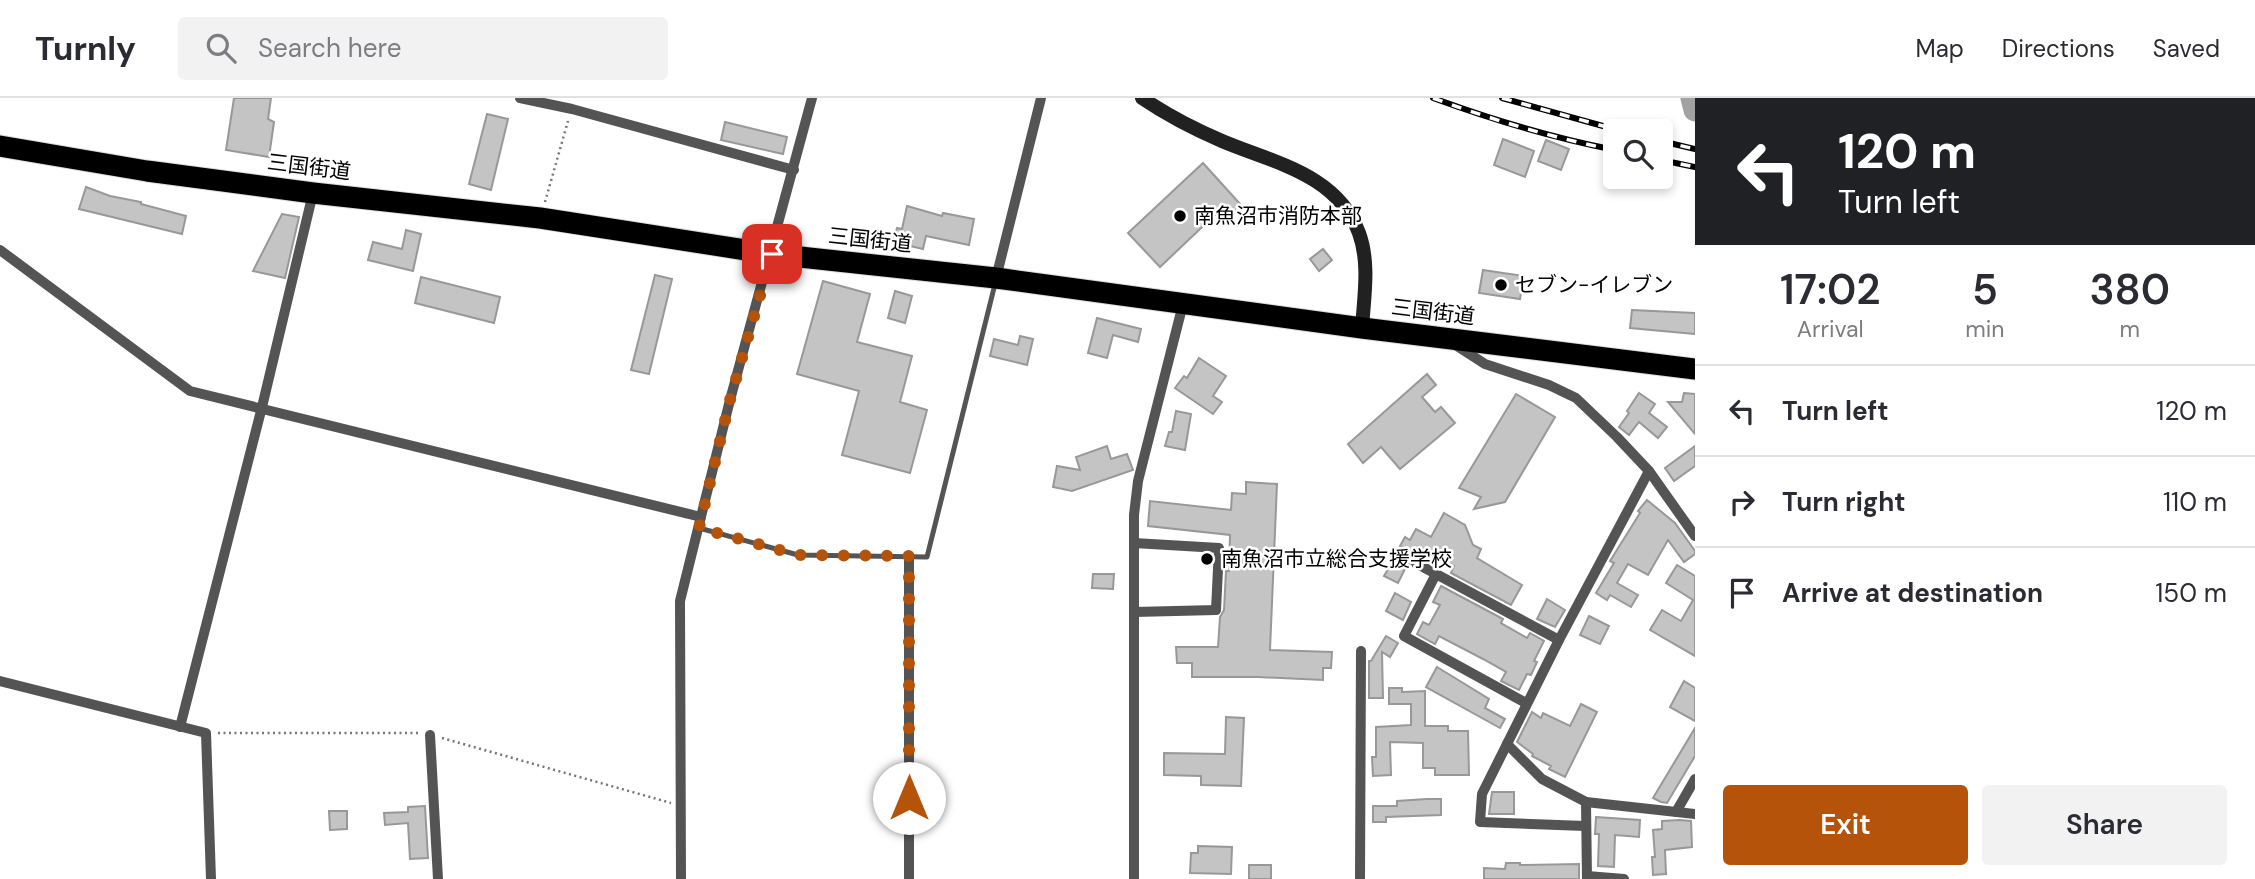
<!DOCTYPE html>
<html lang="en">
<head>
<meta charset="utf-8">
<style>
	body { margin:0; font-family:"DM Sans","Noto Sans JP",sans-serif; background:#f2f2f3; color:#2b2b33; height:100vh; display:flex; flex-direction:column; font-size:26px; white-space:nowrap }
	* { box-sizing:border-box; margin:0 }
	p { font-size:23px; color:#7c7c81 }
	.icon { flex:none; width:38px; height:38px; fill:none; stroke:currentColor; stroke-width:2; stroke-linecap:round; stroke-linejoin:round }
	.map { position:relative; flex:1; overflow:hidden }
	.details { display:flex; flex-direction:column; background:#fff; width:560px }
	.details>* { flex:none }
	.guide { background:#202124; color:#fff; overflow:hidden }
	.controls { position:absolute; left:1603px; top:21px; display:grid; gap:14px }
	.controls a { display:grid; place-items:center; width:70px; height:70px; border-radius:7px; background:#fff; box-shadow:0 4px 10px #0003; font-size:35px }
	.pin { position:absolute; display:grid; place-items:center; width:60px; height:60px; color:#fff; margin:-30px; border-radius:14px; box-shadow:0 4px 10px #0006 }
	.me { position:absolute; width:77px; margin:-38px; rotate:0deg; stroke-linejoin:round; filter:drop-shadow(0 0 5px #0008) }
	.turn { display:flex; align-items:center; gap:24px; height:147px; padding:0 28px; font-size:32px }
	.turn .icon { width:91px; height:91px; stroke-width:2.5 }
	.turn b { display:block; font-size:49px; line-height:60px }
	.eta { display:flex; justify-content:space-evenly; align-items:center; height:119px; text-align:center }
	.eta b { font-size:42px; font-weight:600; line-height:49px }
	.primary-button { display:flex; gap:14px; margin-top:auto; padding:14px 28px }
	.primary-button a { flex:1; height:80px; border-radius:7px; background:#b45309; color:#fff; font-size:28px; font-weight:600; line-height:80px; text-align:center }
	.primary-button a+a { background:#f2f2f3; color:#2b2b33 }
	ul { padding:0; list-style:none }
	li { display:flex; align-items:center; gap:21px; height:91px; padding:0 28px; border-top:2px solid #e1e1e2 }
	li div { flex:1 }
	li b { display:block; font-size:26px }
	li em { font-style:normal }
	header { display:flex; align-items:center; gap:42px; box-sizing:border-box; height:98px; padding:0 35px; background:#fff; border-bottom:2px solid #e1e1e2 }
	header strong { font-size:33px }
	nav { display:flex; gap:38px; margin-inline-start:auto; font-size:24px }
	.search { width:490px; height:63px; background:#f2f2f3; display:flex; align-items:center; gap:18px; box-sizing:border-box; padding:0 24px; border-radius:7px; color:#7c7c81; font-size:26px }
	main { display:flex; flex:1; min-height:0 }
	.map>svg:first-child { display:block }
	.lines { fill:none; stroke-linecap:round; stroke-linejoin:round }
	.river { stroke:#a2a2a2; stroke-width:23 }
	.building { fill:#c4c4c4; stroke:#989898; stroke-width:2 }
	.highway-casing { stroke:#dbdbdb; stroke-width:23 }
	.path { stroke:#767676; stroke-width:2.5; stroke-dasharray:2 3.5; stroke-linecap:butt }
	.lane { stroke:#545454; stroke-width:5 }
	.street { stroke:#545454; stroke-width:10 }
	.secondary { stroke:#212121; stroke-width:14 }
	.highway { stroke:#000; stroke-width:21 }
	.rail-casing { stroke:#000; stroke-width:6 }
	.rail { stroke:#fff; stroke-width:3.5; stroke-dasharray:10; stroke-linecap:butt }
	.route { stroke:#b45309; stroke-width:12; stroke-dasharray:0 21.6 }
	.poi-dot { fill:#000; stroke:#fff; stroke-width:2.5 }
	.labels { text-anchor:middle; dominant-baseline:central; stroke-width:5; stroke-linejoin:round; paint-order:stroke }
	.street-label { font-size:21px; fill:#000; stroke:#fff }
	.poi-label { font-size:21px; fill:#000; stroke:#fff; text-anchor:start }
</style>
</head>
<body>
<header>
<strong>Turnly</strong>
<div class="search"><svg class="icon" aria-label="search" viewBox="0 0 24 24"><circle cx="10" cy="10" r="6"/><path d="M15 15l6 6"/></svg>Search here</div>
<nav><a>Map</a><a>Directions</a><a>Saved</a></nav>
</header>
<main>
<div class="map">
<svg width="1695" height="781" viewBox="0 0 1695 781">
	<rect width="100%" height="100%" fill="#fff"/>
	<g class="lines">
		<path class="river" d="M1692,0L1695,12"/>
	</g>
	<g class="building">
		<path d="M234,0H271L268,21L274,24L269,59L226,52Z"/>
		<path d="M487,16L508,21L491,92L469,86Z"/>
		<path d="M725,24L787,39L783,56L721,42Z"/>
		<path d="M1503,41L1534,53L1525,79L1494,67Z"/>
		<path d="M1546,42L1569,51L1561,72L1538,63Z"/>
		<path d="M1203,65L1241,107L1225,122L1218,114L1160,169L1128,135Z"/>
		<path d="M86,89L110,98L141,104V106L186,118L182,136L79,111Z"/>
		<path d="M907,108L942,118L943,115L974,121L969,147L926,138L923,151L893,144L897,130L902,131Z"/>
		<path d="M282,116L299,119L285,180L253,173Z"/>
		<path d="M406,132L421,136L413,173L368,162L373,144L402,151Z"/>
		<path d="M1323,151L1332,162L1319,173L1310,161Z"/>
		<path d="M1483,172L1524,178L1520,201L1479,195Z"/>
		<path d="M655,177L672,181L649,276L631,272Z"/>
		<path d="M421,179L500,199L494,225L415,205Z"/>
		<path d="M823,183L870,196L857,244L912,258L900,304L927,312L910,375L842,357L859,293L797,276Z"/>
		<path d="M895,193L912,198L905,225L888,220Z"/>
		<path d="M1632,212L1695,215V236L1630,230Z"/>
		<path d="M1097,220L1141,231L1138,244L1113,237L1107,260L1088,255Z"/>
		<path d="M1020,238L1033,241L1027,267L990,258L994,241L1018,247Z"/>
		<path d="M1199,260L1226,278L1213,298L1222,304L1213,316L1175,290L1184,278L1187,280Z"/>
		<path d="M1427,276L1436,287L1422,299L1435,314L1441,309L1455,325L1400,371L1381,349L1363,365L1348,346Z"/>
		<path d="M1639,295L1655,306L1649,315L1667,329L1658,340L1639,324L1629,337L1619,329L1629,315L1627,313Z"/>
		<path d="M1684,295L1695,296V336L1668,304H1682Z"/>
		<path d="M1516,296L1555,319L1505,404L1474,411L1481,399L1459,390Z"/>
		<path d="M1176,313L1191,316L1185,352L1165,348L1169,334H1172Z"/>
		<path d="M1107,348L1111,361L1127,356L1133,372L1072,393L1053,389L1057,368L1080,372L1076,359Z"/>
		<path d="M1695,348V368L1674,383L1665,370Z"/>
		<path d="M1246,384L1277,386L1270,552L1332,554L1331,570H1323V582L1258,579H1192V565H1177L1176,549H1218L1220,519L1224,512L1226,473H1229L1230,437L1148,428L1150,403L1231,412L1232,395L1246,396Z"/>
		<path d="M1647,402L1675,425L1695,453V456L1684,464L1668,442L1648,477L1628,466L1617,485L1638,497L1631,509L1610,497L1607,502L1596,495L1614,465L1610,463L1640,415L1638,413Z"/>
		<path d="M1444,415L1465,427L1473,447L1481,451L1477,460L1522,487L1511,507L1451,475L1454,468L1419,450L1413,455L1400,448L1405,439L1410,442L1416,431L1431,439Z"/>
		<path d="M1393,462L1406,469L1398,485L1384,478Z"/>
		<path d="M1677,467L1695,478V558L1650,532L1662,512L1681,523L1693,502L1666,485Z"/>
		<path d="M1093,476H1114L1113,491L1092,490Z"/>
		<path d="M1441,488L1503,521L1501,525L1527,540L1530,535L1544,543L1534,563L1537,564L1531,577L1527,576L1519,592L1501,583L1506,574L1483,561L1439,538L1435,546L1417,536L1423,524L1429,527L1440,507L1433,504Z"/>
		<path d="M1395,495L1411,504L1403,522L1386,513Z"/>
		<path d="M1547,501L1565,512L1555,529L1537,521Z"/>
		<path d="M1589,518L1609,528L1600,546L1580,537Z"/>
		<path d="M1386,538L1398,545L1390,559L1382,554L1383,600H1369V563H1371Z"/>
		<path d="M1437,569L1489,601L1485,610L1505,621L1500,630L1426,589Z"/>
		<path d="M1684,583L1695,590V623L1670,609Z"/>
		<path d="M1389,590H1402V594L1425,593V628H1448V633H1468L1469,677H1435V670H1423V645L1390,644L1391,677L1373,678L1372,659H1376V629L1411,627V606H1389Z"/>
		<path d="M1581,606L1597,614L1565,679L1549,671L1551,668L1532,658L1533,656L1517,644L1532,614L1541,620L1543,615L1570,628Z"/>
		<path d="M1226,619L1244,620L1241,688L1201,687V678L1164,677V655L1225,656Z"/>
		<path d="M1695,630V658L1667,705L1661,704L1653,700Z"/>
		<path d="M1492,694H1514V716H1489Z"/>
		<path d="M1427,701H1441V717L1386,719V724H1373V708H1397V703Z"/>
		<path d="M425,708L428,760L410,761L408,725L385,727L384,715L408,714V709Z"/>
		<path d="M329,713H347V731L330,732Z"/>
		<path d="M1596,719L1640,722L1639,739L1615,737L1614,769L1598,768L1599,736H1595Z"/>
		<path d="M1680,722L1691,723L1692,749L1665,752L1666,776L1653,777L1652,759H1655L1653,732L1662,731V723Z"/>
		<path d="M1198,748L1232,749L1231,776L1190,775L1191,755H1198Z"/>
		<path d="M1506,765H1520V767L1579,766V781H1484V770L1505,771Z"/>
		<rect x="1249" y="767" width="22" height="14"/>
	</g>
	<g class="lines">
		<g class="highway-casing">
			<path id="highway" d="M0,48L147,73L313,95L540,120L772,156L996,180L1362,230L1695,271"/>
		</g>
		<g class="path">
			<path d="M545,104L568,23"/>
			<path d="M218,635H418"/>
			<path d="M442,640L671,705"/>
		</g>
		<path class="lane" d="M699,430L798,457L927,459L995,186"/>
		<g class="street">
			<path d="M520,0L572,11L794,72"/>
			<path d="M0,152L190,293L701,419"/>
			<path d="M996,180L1041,0"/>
			<path d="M1454,246L1485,266L1549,287L1576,300L1617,339L1649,373L1695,438"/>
			<path d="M1649,373L1559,542L1507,646L1542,681L1586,704L1695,716"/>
			<path d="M1134,445L1219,450L1216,512L1134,514"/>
			<path d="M1397,455L1559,542"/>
			<path d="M909,459V781"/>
			<path d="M1436,476L1404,538L1526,605"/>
			<path d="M0,583L206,635L211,781"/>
			<path d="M180,629L262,309L313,95"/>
			<path d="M430,637L438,781"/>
			<path d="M1507,646L1482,696L1480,724L1585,728"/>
			<path d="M1586,704L1587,781"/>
			<path d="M1676,714L1695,681"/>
			<path d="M1587,778L1624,781"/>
			<path d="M681,781L680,503L730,302L812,0"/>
			<path d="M1134,781V417L1138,383L1183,206"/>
			<path d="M1360,781L1361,553"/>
		</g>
		<path class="secondary" d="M1142,0C1167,17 1194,31 1222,43C1274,65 1337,76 1359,135C1370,165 1364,199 1362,230"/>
		<use href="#highway" class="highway"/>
		<g class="rail-casing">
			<g id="rail">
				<path d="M1433,0C1493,22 1553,40 1615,52"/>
				<path d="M1502,0L1621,33"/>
				<path d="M1661,43L1695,51"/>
				<path d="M1661,62L1695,69"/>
			</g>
		</g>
		<use href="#rail" class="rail"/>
	</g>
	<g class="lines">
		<path class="route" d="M772,156L730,302L699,430L798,457L909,458V700"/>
	</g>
	<g class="poi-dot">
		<circle cx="1180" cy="118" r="7"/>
		<circle cx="1501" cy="187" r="7"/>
		<circle cx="1207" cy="461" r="7"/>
	</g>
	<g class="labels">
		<g class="street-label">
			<text transform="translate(309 69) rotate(7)">三国街道</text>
			<text transform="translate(870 142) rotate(6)">三国街道</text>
			<text transform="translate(1433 214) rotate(7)">三国街道</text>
		</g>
		<g class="poi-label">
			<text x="1194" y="118">南魚沼市消防本部</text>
			<text x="1515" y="187">セブン-イレブン</text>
			<text x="1221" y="461">南魚沼市立総合支援学校</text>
		</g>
	</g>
</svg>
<div class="controls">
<a><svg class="icon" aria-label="search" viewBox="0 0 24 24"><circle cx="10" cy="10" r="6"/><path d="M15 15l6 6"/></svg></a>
</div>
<div class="pin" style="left:772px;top:156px;background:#d93025"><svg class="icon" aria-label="arrive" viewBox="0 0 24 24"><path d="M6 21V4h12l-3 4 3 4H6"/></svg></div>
<svg class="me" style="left:909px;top:700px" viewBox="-20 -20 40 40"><circle r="19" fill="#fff"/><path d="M0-13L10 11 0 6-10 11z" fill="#b45309"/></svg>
</div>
<section class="details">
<div class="guide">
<div class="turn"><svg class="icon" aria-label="left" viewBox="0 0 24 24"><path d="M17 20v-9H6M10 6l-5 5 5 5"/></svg><div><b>120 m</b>Turn left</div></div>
</div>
<div class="eta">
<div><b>17:02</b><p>Arrival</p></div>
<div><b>5</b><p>min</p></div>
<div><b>380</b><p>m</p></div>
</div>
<ul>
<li><svg class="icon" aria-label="left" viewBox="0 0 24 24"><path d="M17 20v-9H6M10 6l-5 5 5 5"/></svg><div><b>Turn left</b></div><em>120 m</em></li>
<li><svg class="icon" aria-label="right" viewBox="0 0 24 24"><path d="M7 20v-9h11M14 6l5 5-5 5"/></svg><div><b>Turn right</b></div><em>110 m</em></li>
<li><svg class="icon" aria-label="arrive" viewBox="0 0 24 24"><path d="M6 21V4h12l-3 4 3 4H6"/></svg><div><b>Arrive at destination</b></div><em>150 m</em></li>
</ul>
<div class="primary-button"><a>Exit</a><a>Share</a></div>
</section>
</main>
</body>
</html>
